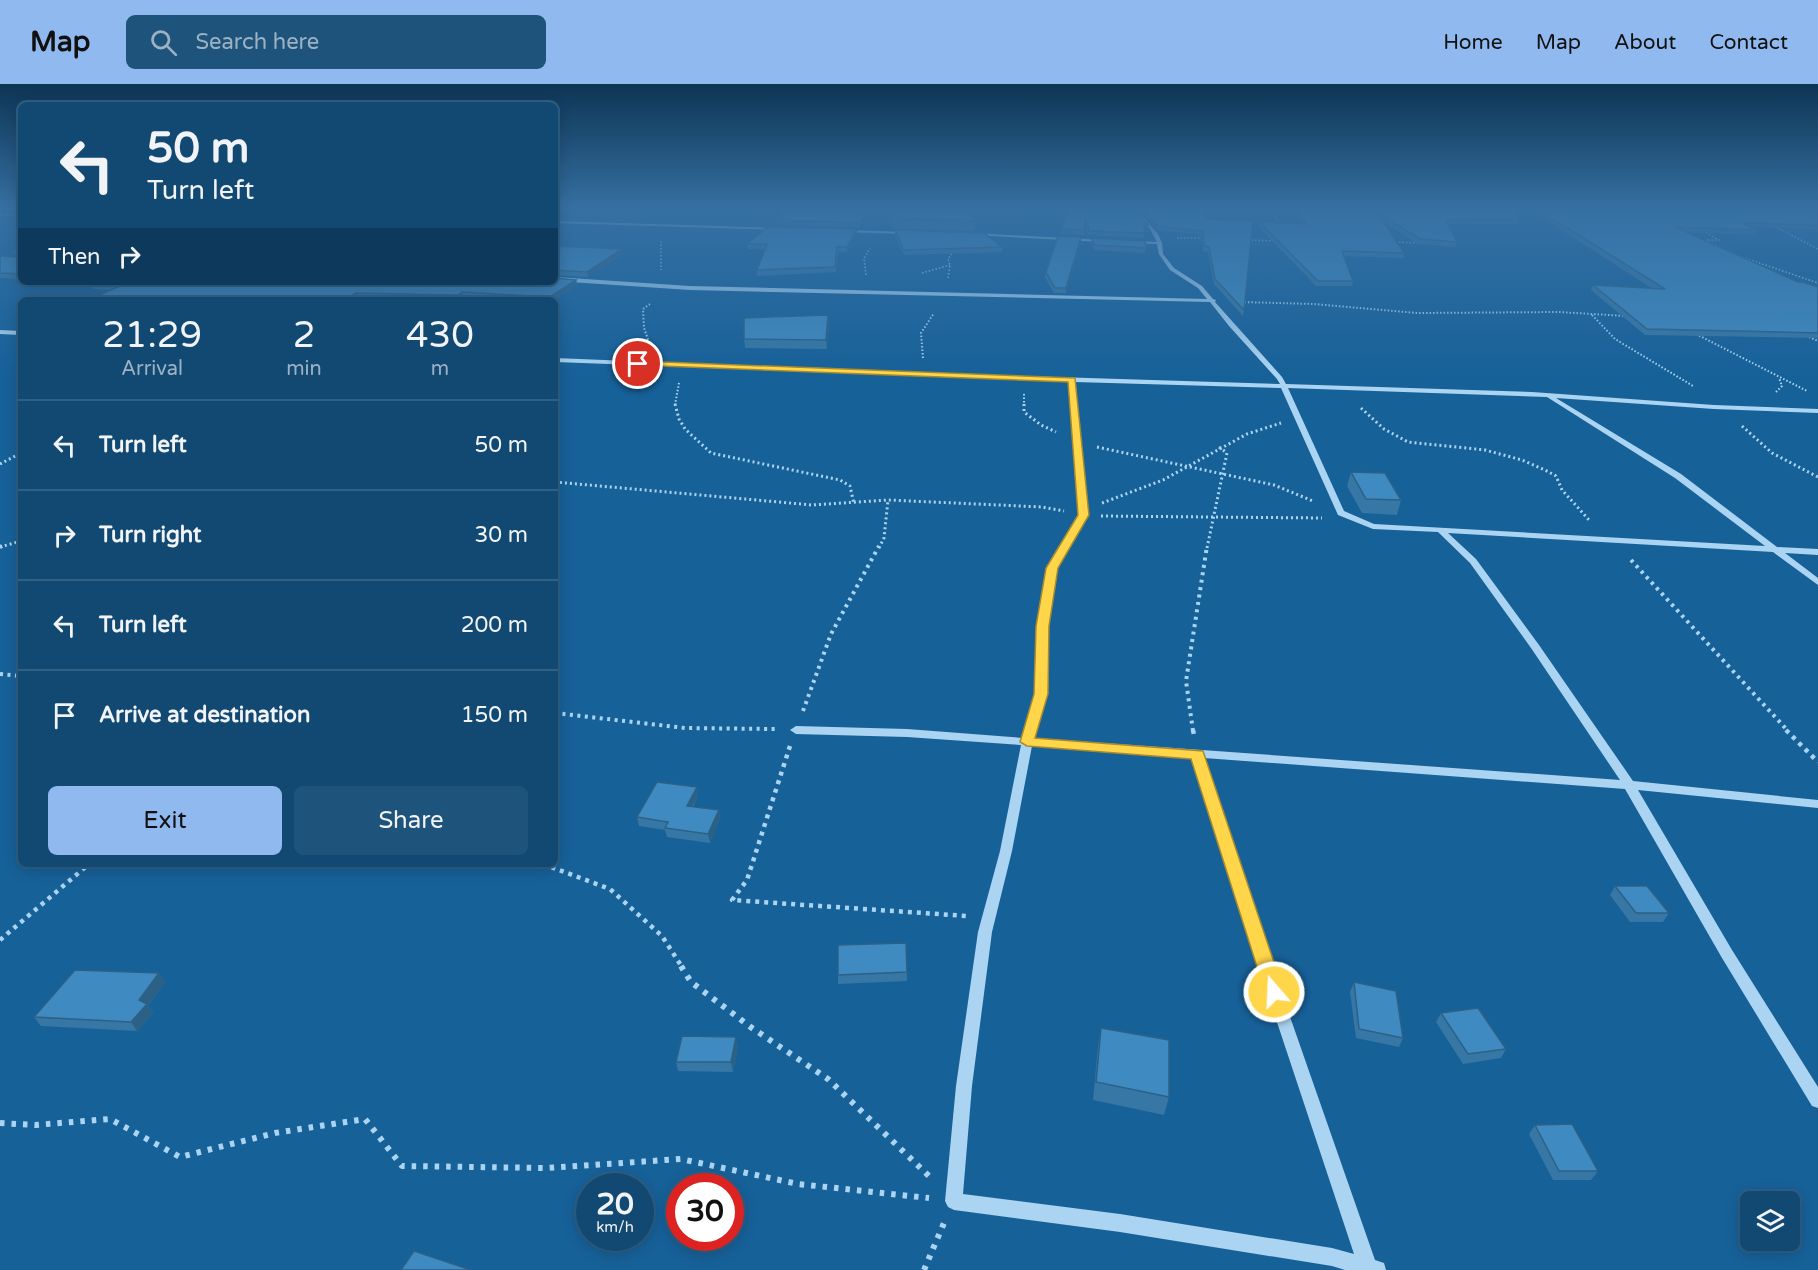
<!DOCTYPE html>
<html lang="en">
<head>
<meta charset="utf-8">
<style>
	body { margin:0; font-family:"Varela Round",sans-serif; background:#1e537b; color:#f1f3f6; height:100vh; display:flex; flex-direction:column; font-size:22px; white-space:nowrap }
	* { box-sizing:border-box; margin:0 }
	p { font-size:20px; color:#9cb2c4 }
	.icon { flex:none; width:33px; height:33px; fill:none; stroke:currentColor; stroke-width:2; stroke-linecap:round; stroke-linejoin:round }
	.map { position:relative; flex:1; overflow:hidden }
	.panel { position:absolute; left:18px; top:213px; width:540px; height:570px; display:flex; flex-direction:column; background:#114973; border-radius:9px; box-shadow:0 3px 15px #0003,0 0 0 2px #306185 }
	.panel>* { flex:none }
	.banner { position:absolute; left:18px; top:18px; width:540px; height:183px; border-radius:9px; box-shadow:0 3px 15px #0003,0 0 0 2px #306185; background:#114973; color:#f1f3f6; overflow:hidden }
	.controls { position:absolute; left:1740px; top:1107px; display:grid; gap:12px }
	.controls a { display:grid; place-items:center; width:60px; height:60px; border-radius:9px; background:#114973; box-shadow:0 3px 15px #0003,0 0 0 2px #306185; font-size:30px }
	.speed { position:absolute; left:576px; top:1089px; display:flex; gap:12px; font-size:30px; font-weight:700; text-align:center }
	.speed>* { display:grid; place-content:center; width:78px; height:78px; border-radius:50%; background:#114973; box-shadow:0 3px 15px #0003,0 0 0 2px #306185; line-height:1 }
	.speed small { font-size:15px; font-weight:400 }
	.speed .limit { border:9px solid #d22; background:#fff; color:#111 }
	.pin { position:absolute; display:grid; place-items:center; width:51px; height:51px; color:#fff; margin:-26px; border:3px solid #fff; border-radius:50%; box-shadow:0 2px 6px #0007 }
	.me { position:absolute; width:66px; margin:-33px; rotate:341deg; stroke-linejoin:round; filter:drop-shadow(0 0 4px #0008) }
	.turn { display:flex; align-items:center; gap:21px; height:126px; padding:0 30px; font-size:27px }
	.turn .icon { width:78px; height:78px; stroke-width:2.5 }
	.turn b { display:block; font-size:42px; line-height:51px }
	.then { display:flex; align-items:center; height:57px; padding:0 30px; background:#0003; gap:12px; font-size:22px }
	.eta { display:flex; justify-content:space-evenly; align-items:center; height:102px; text-align:center }
	.eta b { font-size:36px; font-weight:600; line-height:42px }
	.cta { display:flex; gap:12px; margin-top:auto; padding:12px 30px }
	.cta a { flex:1; height:69px; border-radius:9px; background:#90b9f0; color:#111; font-size:24px; font-weight:600; line-height:69px; text-align:center }
	.cta a+a { background:#1e537b; color:#f1f3f6 }
	ul { padding:0; list-style:none }
	li { display:flex; align-items:center; gap:18px; height:90px; padding:0 30px; border-top:2px solid #306185 }
	li div { flex:1 }
	li b { display:block; font-size:22px }
	li em { font-style:normal }
	header { display:flex; align-items:center; gap:36px; box-sizing:border-box; height:84px; padding:0 30px; background:#90b9f0; color:#111 }
	header strong { font-size:28px }
	nav { display:flex; gap:33px; margin-inline-start:auto; font-size:21px }
	.search { width:420px; height:54px; background:#1e537b; display:flex; align-items:center; gap:15px; box-sizing:border-box; padding:0 21px; border-radius:9px; color:#9cb2c4; font-size:22px }
	.map>svg:first-child { display:block }
	.lines { fill:none; stroke-linecap:round; stroke-linejoin:round }
	.path-far5 { stroke:#abd4f2; stroke-width:1.5; stroke-dasharray:1.5 2; stroke-linecap:butt }
	.path-far4 { stroke:#abd4f2; stroke-width:2; stroke-dasharray:1.5 2; stroke-linecap:butt }
	.path-far3 { stroke:#abd4f2; stroke-width:3; stroke-dasharray:2 3; stroke-linecap:butt }
	.path-far2 { stroke:#abd4f2; stroke-width:4; stroke-dasharray:3 4.5; stroke-linecap:butt }
	.path-far1 { stroke:#abd4f2; stroke-width:4.5; stroke-dasharray:4 5; stroke-linecap:butt }
	.path { stroke:#abd4f2; stroke-width:6; stroke-dasharray:4.5 7; stroke-linecap:butt }
	.minor { fill:#abd4f2; fill-rule:evenodd }
	.wall { fill:#3677a5 }
	.shaded-wall { fill:#2c6186 }
	.building { fill:#3f8ac0; stroke:#2c6186; stroke-width:1.5 }
	.route { fill:#ffd54a; stroke:#a68a30; stroke-width:1.5 }
</style>
</head>
<body>
<header>
<strong>Map</strong>
<div class="search"><svg class="icon" aria-label="search" viewBox="0 0 24 24"><circle cx="10" cy="10" r="6"/><path d="M15 15l6 6"/></svg>Search here</div>
<nav><a>Home</a><a>Map</a><a>About</a><a>Contact</a></nav>
</header>
<div class="map">
<svg width="1818" height="1186" viewBox="0 0 1818 1186">
	<rect width="100%" height="100%" fill="#176199"/>
	<g class="lines">
		<g class="path-far5">
			<path d="M1271,123L1280,141"/>
			<path d="M0,125L21,124"/>
			<path d="M0,131H21"/>
			<path d="M1776,143L1818,165"/>
			<path d="M1703,147L1719,156H1706L1724,165"/>
			<path d="M1177,154H1205"/>
			<path d="M1248,156L1277,157"/>
			<path d="M661,157V186"/>
			<path d="M1392,158L1421,159"/>
			<path d="M1739,172L1818,199"/>
			<path d="M922,189L950,181"/>
			<path d="M866,191L864,175L870,164"/>
			<path d="M948,194L950,181L948,175L953,168"/>
		</g>
		<g class="path-far4">
			<path d="M86,216L95,214"/>
			<path d="M1241,218L1314,220L1417,229L1559,228L1626,232"/>
			<path d="M650,220L643,225L644,244L650,261"/>
			<path d="M1592,231L1615,255L1693,302"/>
			<path d="M1696,250L1807,307"/>
			<path d="M1809,253L1818,257"/>
			<path d="M923,274L921,249L934,229"/>
			<path d="M1776,308L1782,302L1779,294"/>
			<path d="M1024,310V321"/>
			<path d="M675,321L679,299"/>
		</g>
		<g class="path-far3">
			<path d="M675,320L679,335L685,345L711,369L840,396L850,402L854,420"/>
			<path d="M1024,320V328L1041,341L1056,348"/>
			<path d="M1361,324L1384,345L1408,358L1485,366L1522,376L1545,386L1556,392L1562,406L1590,437"/>
			<path d="M1742,342L1772,369L1818,393"/>
			<path d="M1097,363L1274,401L1313,417"/>
			<path d="M0,380L21,369"/>
			<path d="M555,398L812,421L888,416L1042,423L1064,427"/>
			<path d="M1102,419L1163,396L1247,350L1281,339"/>
			<path d="M1101,432L1322,434"/>
			<path d="M0,463L21,457"/>
			<path d="M879,464L884,454L888,416"/>
			<path d="M1207,464L1227,369L1219,363"/>
		</g>
		<g class="path-far2">
			<path d="M0,463L2,462"/>
			<path d="M1631,476L1788,647"/>
			<path d="M0,590L21,592"/>
			<path d="M803,627L831,550L879,462"/>
			<path d="M555,629L685,644L775,645"/>
			<path d="M1193,647L1186,597L1207,462"/>
		</g>
		<g class="path-far1">
			<path d="M1193,646L1194,651"/>
			<path d="M1786,646L1818,678"/>
			<path d="M790,662L747,796L732,816L967,832"/>
			<path d="M543,780L610,805L662,852L682,883"/>
			<path d="M0,856L89,780"/>
		</g>
		<g class="path">
			<path d="M681,882L691,898L752,944L828,995L932,1095"/>
			<path d="M0,1039L35,1041L110,1035L180,1073L275,1049L365,1035L402,1082L547,1084L681,1075L798,1100L929,1114"/>
			<path d="M924,1186L944,1139"/>
		</g>
		<g class="minor">
			<path d="M1129,123H1134L1158,150L1162,159L1163,170L1174,184L1202,202L1213,215L1216,216L1215,218L1282,293L1286,300L1532,308L1714,321L1818,325V329L1714,325L1556,314L1681,390L1777,463L1818,465V471L1785,469L1818,494V501L1773,468L1448,449L1476,475L1539,561L1633,697L1818,716V724L1638,706L1732,866L1818,1003V1024L1812,1022L1722,874L1625,705L1204,674L1274,887L1375,1176L1384,1179L1386,1186H1345L1332,1182L1120,1148L954,1126L948,1123L945,1117L956,1002L978,848L1000,767L1021,661L907,653L796,650L790,646L796,642L907,645L1023,654L1036,610L1038,541L1047,484L1079,431L1069,297L555,278V274L927,289L1280,300L1277,295L1229,242L1210,218L690,206L555,197V193L690,202L1207,215L1198,204L1170,186L1159,170L1157,160L1129,159L1131,157L1157,158L1150,145ZM1075,298L1281,304L1338,431L1373,445L1438,448L1470,479L1531,564L1620,696L1034,654L1046,610L1048,541L1057,484L1087,431ZM1288,304L1547,313L1675,394L1765,462L1374,440L1344,427ZM1032,662L1192,673L1260,887L1354,1170L1332,1164L1120,1130L963,1110L972,1002L992,848L1012,767Z"/>
			<path d="M555,137L780,144L782,145L780,146L555,139Z"/>
			<path d="M843,146L908,148L910,149L908,150L841,148Z"/>
			<path d="M972,149L1103,156L1105,157L1103,158L970,151Z"/>
			<path d="M0,246L21,247V251L0,250Z"/>
		</g>
	</g>
	<g class="wall">
		<path d="M871,123L860,143L775,141L774,136Z"/>
		<path d="M883,123H959L976,137L975,147L892,144Z"/>
		<path d="M1080,123H1131L1148,141L1147,145H1144V154L1089,151L1085,141L1083,151L1060,150L1061,145L1081,127Z"/>
		<path d="M1137,123H1201L1244,226L1243,232L1214,200L1208,168L1203,167L1202,151L1158,146Z"/>
		<path d="M1290,123H1514L1520,135L1518,140H1448L1457,158L1455,163L1418,160L1384,138L1404,169L1403,174L1343,172L1353,197L1352,202H1316L1258,142L1259,138L1302,140Z"/>
		<path d="M1526,123H1671L1818,128V145L1752,143L1757,146L1755,151L1686,148L1798,198L1818,203V254L1645,251L1591,206L1593,201L1653,205Z"/>
		<path d="M1712,123H1818V126Z"/>
		<path d="M895,146L1002,163V168L904,171L895,151Z"/>
		<path d="M857,150L847,168H838L836,188L757,192V186L765,165H748L747,160Z"/>
		<path d="M1081,153V158L1066,209H1054L1045,193L1046,188Z"/>
		<path d="M1092,154L1146,164L1145,169L1094,166L1091,159Z"/>
		<path d="M555,162L622,170L588,193L555,191Z"/>
		<path d="M21,163V195L0,194V172L20,173L15,171L12,167Z"/>
		<path d="M576,196L577,201L554,216H514L463,213L460,216L357,214L355,216H88L110,206L93,205L90,200Z"/>
		<path d="M828,231L829,240L827,265L745,264L744,255Z"/>
		<path d="M1351,388L1401,416L1397,431L1362,429L1347,402Z"/>
		<path d="M697,703L698,711L693,723L719,726L720,734L710,759L667,753L665,746L639,742L637,733Z"/>
		<path d="M1615,802L1669,829L1663,838H1630L1610,811Z"/>
		<path d="M906,859L907,897L838,900V891Z"/>
		<path d="M165,898L148,922L153,929L137,947L41,942L34,933Z"/>
		<path d="M1354,898L1403,954L1399,963L1356,954L1350,908Z"/>
		<path d="M1441,929L1506,965L1501,974L1463,980L1436,938Z"/>
		<path d="M1101,944L1169,1013L1164,1031L1093,1016L1098,962Z"/>
		<path d="M738,962L733,988L678,987L676,978Z"/>
		<path d="M1535,1041L1598,1087L1591,1096H1553L1529,1050Z"/>
	</g>
	<g class="shaded-wall">
		<path d="M868,123H871L860,143V139Z"/>
		<path d="M857,145V150L847,168V163Z"/>
		<path d="M1081,153V158L1066,209V204Z"/>
		<path d="M622,165V170L588,193L587,188Z"/>
		<path d="M576,196L577,201L554,216H551L550,213Z"/>
		<path d="M462,208L463,213L459,216L458,211Z"/>
		<path d="M356,209L357,214L355,216H345Z"/>
		<path d="M828,231L829,240L827,265L826,256Z"/>
		<path d="M697,703L698,711L688,731L687,722Z"/>
		<path d="M719,726L720,734L710,759L708,750Z"/>
		<path d="M159,889L165,898L148,922L153,929L137,947L131,938L139,916Z"/>
		<path d="M736,953L738,962L733,988L731,978Z"/>
	</g>
	<g class="building">
		<path d="M17,123H21V160Z"/>
		<path d="M789,123H868L860,139L774,136Z"/>
		<path d="M887,123H959L976,137L892,134Z"/>
		<path d="M1068,123L1083,127L1082,123H1131L1148,141L1144,140L1145,149L1089,147L1086,136L1083,146L1061,145Z"/>
		<path d="M1142,123H1201L1206,135L1253,137L1244,226L1215,195L1209,163L1204,162L1203,147L1158,142Z"/>
		<path d="M1294,123H1514L1520,135L1446,136L1457,158L1420,155L1378,129L1404,169L1342,167L1353,197H1318L1259,138L1306,140Z"/>
		<path d="M1534,123H1671L1818,128V141L1743,139L1757,146L1675,143L1798,198H1803L1818,203V249L1647,245L1593,201L1665,205Z"/>
		<path d="M767,143L857,145L847,163H837L835,183L757,186L767,160H747Z"/>
		<path d="M895,146L984,149L1002,163L904,166Z"/>
		<path d="M1058,152L1081,153L1066,204H1055L1046,188Z"/>
		<path d="M1092,154L1145,157L1146,164L1094,161Z"/>
		<path d="M555,162L622,165L587,188L555,186Z"/>
		<path d="M21,163V190L0,189V172L20,173V168L12,167Z"/>
		<path d="M555,194L576,196L550,213L462,208L458,211L356,209L345,216H88L120,202L90,200L97,198H555Z"/>
		<path d="M828,231L826,256L744,255V234Z"/>
		<path d="M1351,388L1385,389L1401,416L1366,415Z"/>
		<path d="M657,698L697,703L687,722L719,726L708,750L665,744L668,738L637,733Z"/>
		<path d="M1615,802H1647L1669,829H1636Z"/>
		<path d="M906,859L907,888L838,891V861Z"/>
		<path d="M75,886L159,889L139,916L147,920L131,938L34,933Z"/>
		<path d="M1354,898L1396,907L1403,954L1359,945Z"/>
		<path d="M1478,924L1506,965L1468,970L1441,929Z"/>
		<path d="M1101,944L1169,956V1013L1096,998Z"/>
		<path d="M682,952L736,953L731,978H676Z"/>
		<path d="M1572,1040L1598,1087H1559L1535,1041Z"/>
		<path d="M414,1167L471,1186H401Z"/>
	</g>
	<linearGradient id="sky" x2="0" y2="1"><stop stop-color="#0d3554"/><stop offset="0.43" stop-color="#3670a2"/><stop offset="1" stop-color="#3670a2" stop-opacity="0"/></linearGradient>
	<rect width="1818" height="289" fill="url(#sky)"/>
	<path class="route" d="M638,277L1075,294L1089,431L1058,484L1049,542L1048,610L1035,654L1203,667L1284,908L1281,914L1274,916L1268,914L1265,908L1191,675L1027,662L1020,658L1034,610L1036,542L1046,484L1078,431L1068,298L635,281V278Z"/>
</svg>
<div class="controls">
<a><svg class="icon" aria-label="layers" viewBox="0 0 24 24"><path d="M12 4l9 5-9 5-9-5zM3 14l9 5 9-5"/></svg></a>
</div>
<div class="speed"><div>20<small>km/h</small></div><div class="limit">30</div></div>
<div class="pin" style="left:638px;top:280px;background:#d93025"><svg class="icon" aria-label="arrive" viewBox="0 0 24 24"><path d="M6 21V4h12l-3 4 3 4H6"/></svg></div>
<svg class="me" style="left:1274px;top:908px" viewBox="-20 -20 40 40"><circle r="17" fill="#ffd54a" stroke="#fff" stroke-width="3"/><path d="M0-11L8 9 0 5-8 9z" fill="#fff"/></svg>
<div class="banner">
<div class="turn"><svg class="icon" aria-label="left" viewBox="0 0 24 24"><path d="M17 20v-9H6M10 6l-5 5 5 5"/></svg><div><b>50 m</b>Turn left</div></div>
<div class="then">Then<svg class="icon" aria-label="right" viewBox="0 0 24 24"><path d="M7 20v-9h11M14 6l5 5-5 5"/></svg></div>
</div>
<section class="panel">
<div class="eta">
<div><b>21:29</b><p>Arrival</p></div>
<div><b>2</b><p>min</p></div>
<div><b>430</b><p>m</p></div>
</div>
<ul>
<li><svg class="icon" aria-label="left" viewBox="0 0 24 24"><path d="M17 20v-9H6M10 6l-5 5 5 5"/></svg><div><b>Turn left</b></div><em>50 m</em></li>
<li><svg class="icon" aria-label="right" viewBox="0 0 24 24"><path d="M7 20v-9h11M14 6l5 5-5 5"/></svg><div><b>Turn right</b></div><em>30 m</em></li>
<li><svg class="icon" aria-label="left" viewBox="0 0 24 24"><path d="M17 20v-9H6M10 6l-5 5 5 5"/></svg><div><b>Turn left</b></div><em>200 m</em></li>
<li><svg class="icon" aria-label="arrive" viewBox="0 0 24 24"><path d="M6 21V4h12l-3 4 3 4H6"/></svg><div><b>Arrive at destination</b></div><em>150 m</em></li>
</ul>
<div class="cta"><a>Exit</a><a>Share</a></div>
</section>
</div>
</body>
</html>
